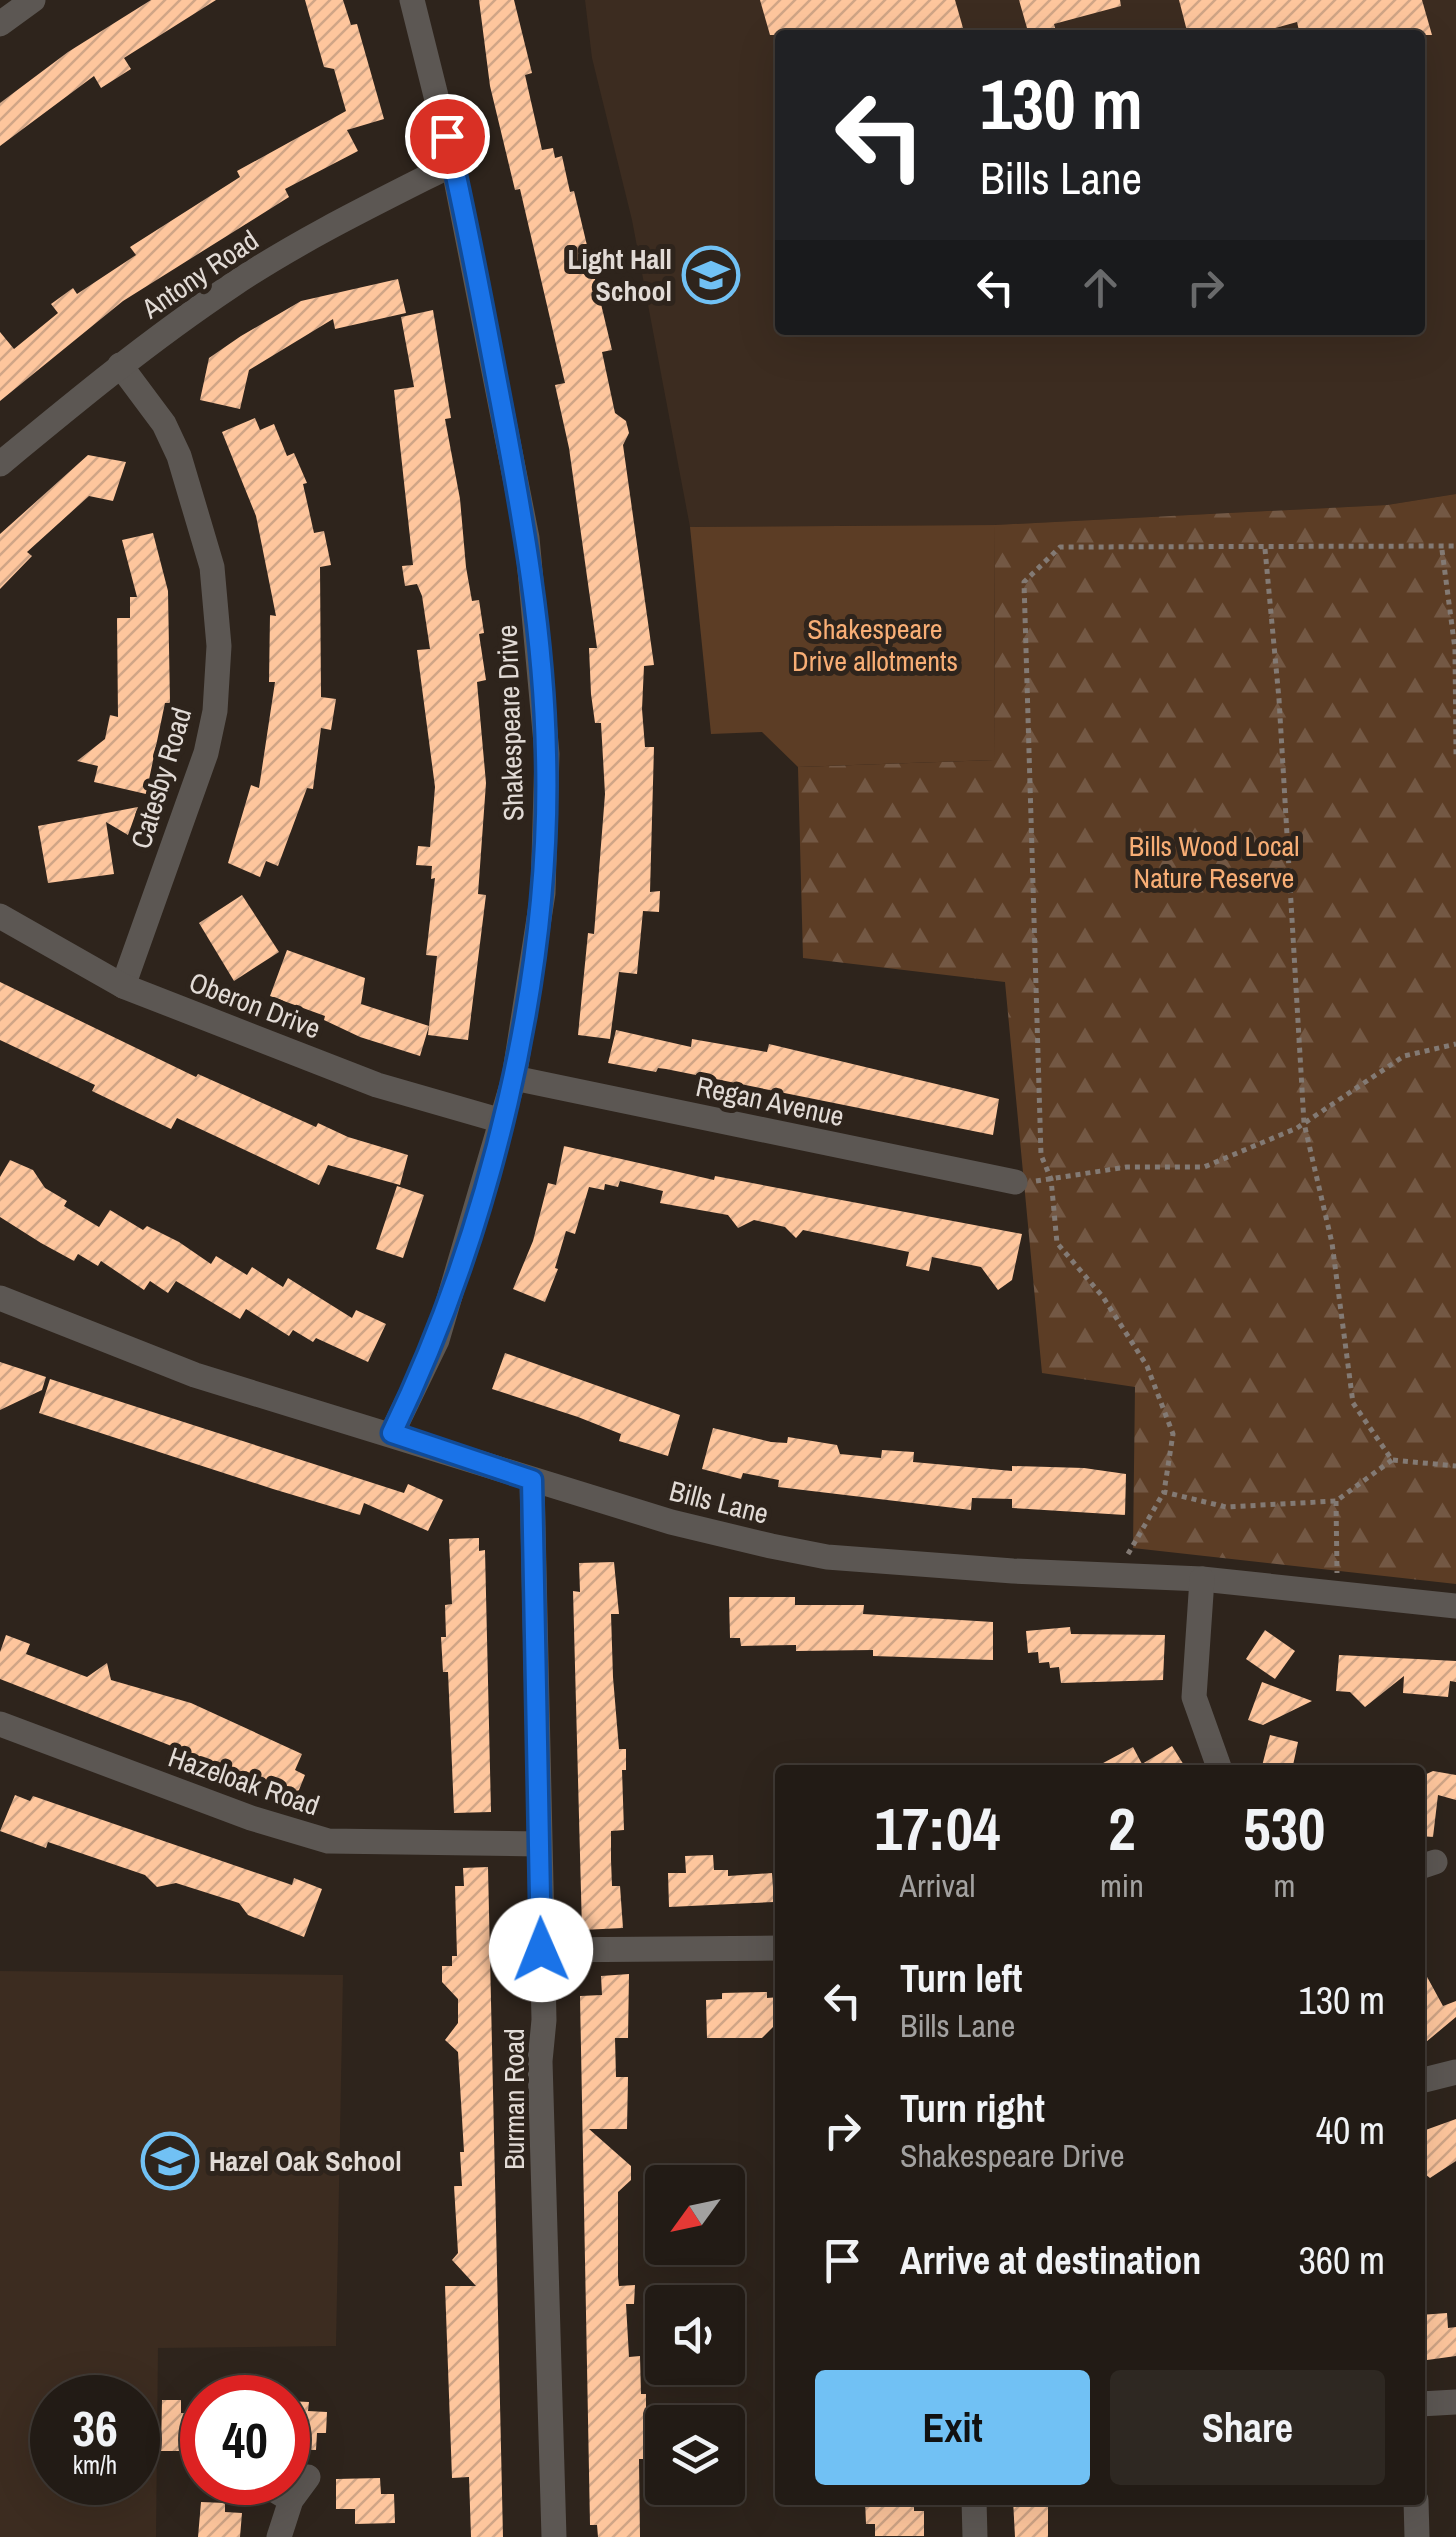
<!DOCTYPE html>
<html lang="en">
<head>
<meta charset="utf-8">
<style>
	body { margin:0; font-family:"Archivo Narrow",sans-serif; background:#2e2822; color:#f1f3f6; height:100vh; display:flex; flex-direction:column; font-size:38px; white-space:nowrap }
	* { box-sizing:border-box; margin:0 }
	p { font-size:32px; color:#a2a1a0 }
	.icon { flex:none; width:55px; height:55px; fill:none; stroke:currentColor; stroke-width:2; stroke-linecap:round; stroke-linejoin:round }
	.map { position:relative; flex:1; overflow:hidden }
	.panel { position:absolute; left:775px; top:1765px; width:650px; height:740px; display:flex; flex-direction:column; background:#221b15; border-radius:10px; box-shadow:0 10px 40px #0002,0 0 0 2px #3f3934 }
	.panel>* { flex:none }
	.guide { position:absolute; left:775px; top:30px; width:650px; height:305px; border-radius:10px; box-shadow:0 10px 40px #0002,0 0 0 2px #3f3934; background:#202124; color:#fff; overflow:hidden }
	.needle { width:65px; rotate:237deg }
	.buttons { position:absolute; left:645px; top:2165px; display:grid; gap:20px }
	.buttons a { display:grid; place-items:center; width:100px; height:100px; border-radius:10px; background:#221b15; box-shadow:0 10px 40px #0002,0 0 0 2px #3f3934; font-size:50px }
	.speed { position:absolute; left:30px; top:2375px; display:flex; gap:20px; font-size:50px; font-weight:700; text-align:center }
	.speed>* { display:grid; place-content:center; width:130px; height:130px; border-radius:50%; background:#221b15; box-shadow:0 10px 40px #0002,0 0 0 2px #3f3934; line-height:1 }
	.speed small { font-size:25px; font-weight:400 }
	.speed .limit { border:15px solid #d22; background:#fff; color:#111 }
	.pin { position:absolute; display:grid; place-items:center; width:85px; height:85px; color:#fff; margin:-42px; border:5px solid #fff; border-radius:50%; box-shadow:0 2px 10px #0007 }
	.me { position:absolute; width:110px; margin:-55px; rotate:359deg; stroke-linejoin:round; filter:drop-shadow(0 0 8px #0008) }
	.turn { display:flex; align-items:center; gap:35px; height:210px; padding:0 40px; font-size:45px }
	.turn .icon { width:130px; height:130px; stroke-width:2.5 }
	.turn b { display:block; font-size:70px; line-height:85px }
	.lanes { display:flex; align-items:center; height:95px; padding:0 40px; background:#0003; justify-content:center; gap:50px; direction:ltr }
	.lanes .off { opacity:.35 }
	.eta { display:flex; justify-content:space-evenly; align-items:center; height:170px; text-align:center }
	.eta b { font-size:60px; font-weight:700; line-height:70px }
	.cta { display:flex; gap:20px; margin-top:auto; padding:20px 40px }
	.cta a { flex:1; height:115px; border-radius:10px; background:#71c1f4; color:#111; font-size:40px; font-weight:700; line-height:115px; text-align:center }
	.cta a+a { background:#2e2822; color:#f1f3f6 }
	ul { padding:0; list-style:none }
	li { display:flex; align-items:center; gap:30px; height:130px; padding:0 40px }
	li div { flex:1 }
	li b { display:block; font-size:38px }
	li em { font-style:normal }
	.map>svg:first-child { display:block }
	.built { fill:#3c2c20; fill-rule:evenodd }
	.forest { fill:url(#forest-firs) }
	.garden { fill:#5c3d25 }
	.building { fill:url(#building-hatch) }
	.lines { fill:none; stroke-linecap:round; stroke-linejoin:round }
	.path { stroke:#837a74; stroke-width:5; stroke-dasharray:5 5; stroke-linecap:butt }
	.minor { stroke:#5c5753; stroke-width:25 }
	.route-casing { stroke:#114b97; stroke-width:25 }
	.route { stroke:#1a73e8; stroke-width:18 }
	.labels { text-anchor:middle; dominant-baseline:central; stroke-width:10; stroke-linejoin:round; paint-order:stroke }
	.poi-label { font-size:28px; font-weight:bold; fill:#e2dbd6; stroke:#2e241c; text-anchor:end }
	.street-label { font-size:28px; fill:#e2dbd6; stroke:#2e241c }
	.park-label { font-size:28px; fill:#f8ae75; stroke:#2e241c }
</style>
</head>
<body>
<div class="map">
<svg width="1456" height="2537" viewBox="0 0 1456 2537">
	<defs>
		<pattern id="forest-firs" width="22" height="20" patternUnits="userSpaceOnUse" patternTransform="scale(2.5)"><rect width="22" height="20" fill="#5c3d25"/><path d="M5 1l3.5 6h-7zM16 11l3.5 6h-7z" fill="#735844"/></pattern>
		<pattern id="building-hatch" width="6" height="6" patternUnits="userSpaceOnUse" patternTransform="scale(2.5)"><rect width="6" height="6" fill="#fec69d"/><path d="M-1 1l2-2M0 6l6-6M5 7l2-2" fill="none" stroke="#d0a586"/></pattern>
	</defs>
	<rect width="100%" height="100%" fill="#2e241c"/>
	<g class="built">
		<path d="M585,0H1456V494L1387,505L995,525L690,527L632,220L592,58ZM780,35H1420V330H780Z"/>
		<path d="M0,1971L343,1975L336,2346L158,2348L156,2537H0ZM52,2398H138V2482H52Z"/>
	</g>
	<path class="forest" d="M1456,494V1584L1133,1548L1135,1387L1042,1373L1005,982L803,958L798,767L994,760L995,525L1387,505Z"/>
	<path class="garden" d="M995,525L994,760L798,767L762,732L711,734L690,527Z"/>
	<g class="building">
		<path d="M151,0H216L124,58L131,69L101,88L94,76L0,146V103L68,52Z"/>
		<path d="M305,0H343L351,25L357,24L384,119L347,130L358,151L285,189L289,197L123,301L0,401V332L14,349L58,313L51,304L73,288L77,294L136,255L130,247L240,177L237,171L346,111L334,69L324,67Z"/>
		<path d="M479,0H514L532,73L525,75L542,150L553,148L555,158L562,156L570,192L574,191L612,350L602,352L615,413L626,421L629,433L623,445L654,665L644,666L642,709L645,747H654L650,892L660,891L659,912L643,911L637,974L619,972L610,1039L578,1035L588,933L594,934L605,794L601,723H595L591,694L589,648H597L569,448L555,385L565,383L520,189L515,190L490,86Z"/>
		<path d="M760,0H955L965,35H770Z"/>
		<path d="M1019,0H1120L1121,6L1054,24L1057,35H1029Z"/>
		<path d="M1179,0H1422L1432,35H1300L1297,22L1250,35H1188Z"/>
		<path d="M398,279L406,313L335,329L333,319L249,370L240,409L200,400L209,358L241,336L301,301Z"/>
		<path d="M433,310L451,418L445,419L460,499L466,567L472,601L479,600L484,633L479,634L486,680L477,682L486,783L478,894L486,895L468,1040L428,1035L429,1026L420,1056L360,1037L324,1020L325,1016L270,996L287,950L365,978L361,1004L429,1026L437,956L426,955L435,878L431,879L432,866L416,865L418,846L430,847L435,787L417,650L430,649L422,596L417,584L405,586L402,566L413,565L394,390L414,387L401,317Z"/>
		<path d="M255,418L260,430L274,424L287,456L294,453L307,483L303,484L314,533L324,531L331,565L320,567L321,697L336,699L331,730L321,728L313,789L307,788L278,866L266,861L260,877L228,863L251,785L259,788L275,682H269L270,615L276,616L256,516L222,432Z"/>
		<path d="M88,455L126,462L113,501L89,496L27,552L32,556L0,589V534Z"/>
		<path d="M153,533L168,591L170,703H165L146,794L94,782L98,766L77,761L105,739L110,715L118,717L117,618H130V597H137L122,540Z"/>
		<path d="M138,807L128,835L106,822L114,874L48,883L38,826Z"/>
		<path d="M242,895L279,952L234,981L199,923Z"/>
		<path d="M0,982L196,1077L198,1074L316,1127L318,1123L348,1137L408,1155L400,1185L328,1165L319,1185L177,1118L171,1129L92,1091L95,1085L0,1040Z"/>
		<path d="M616,1030L691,1047L692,1039L767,1052L769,1044L999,1099L993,1135L666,1069L658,1068L656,1072L608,1063Z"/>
		<path d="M564,1146L714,1180L715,1176L1022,1234L1012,1280L998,1290L981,1267L932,1257L929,1271L906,1266L909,1252L803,1230L796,1238L785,1227L754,1220L738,1228L728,1215L660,1203L663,1191L620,1181L618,1187L605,1184L604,1190L589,1187L575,1234L566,1231L555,1268L558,1269L545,1302L513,1289L533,1241L548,1183L556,1185Z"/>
		<path d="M10,1160L33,1170L45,1188L67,1201L64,1206L99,1227L110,1210L143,1230L147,1226L179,1242L211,1264L216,1256L247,1275L252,1267L283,1287L288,1278L352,1318L356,1310L386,1324L368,1362L316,1338L313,1342L293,1330L289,1336L246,1309L240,1319L176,1281L168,1293L150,1281L144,1290L101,1261L98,1266L78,1254L74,1261L41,1243L0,1217V1177Z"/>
		<path d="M397,1186L424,1195L403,1258L376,1249Z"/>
		<path d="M505,1353L680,1415L668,1456L619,1441L621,1434L578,1417L492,1389Z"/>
		<path d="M0,1362L46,1377L42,1390L0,1410Z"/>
		<path d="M50,1379L404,1493L408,1484L443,1500L428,1531L364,1503L360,1515L273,1489L39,1413Z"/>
		<path d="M713,1428L771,1442L787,1443L788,1437L837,1445L840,1454L881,1458L882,1450L914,1452L913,1462L958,1466L1012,1471V1466L1084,1468L1126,1474L1125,1515L1012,1508V1499L972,1498L971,1510L778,1487L779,1480L743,1473L741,1479L702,1469Z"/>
		<path d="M479,1538V1551L485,1550L491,1812L454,1813L448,1672H443L441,1637H446L445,1605L452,1604L449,1539Z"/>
		<path d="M614,1562L619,1614H611L613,1677L619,1749H626V1770H622L624,1830L611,1831V1860L612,1886H620L623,1928L582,1930L573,1591L580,1592L579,1563Z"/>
		<path d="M729,1597H795V1605H864L863,1614L993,1622V1660L873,1656V1650L796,1651V1645L741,1646L740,1638H730Z"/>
		<path d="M1070,1627L1071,1634L1165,1635L1163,1680L1061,1683L1059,1667L1050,1668L1049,1662L1039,1663L1038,1652L1028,1653L1026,1631Z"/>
		<path d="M1265,1630L1295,1651L1275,1679L1246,1659Z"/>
		<path d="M6,1635L30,1644L26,1654L87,1677L107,1663L111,1680L191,1703L302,1754L295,1770L305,1775L297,1795L0,1679V1652Z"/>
		<path d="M1339,1655L1456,1661V1682L1450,1681L1448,1697L1403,1693L1404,1676L1365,1707L1350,1692L1336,1691Z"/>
		<path d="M1262,1682L1312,1701L1263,1725L1248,1720Z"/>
		<path d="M1270,1735L1298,1742L1292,1770H1261Z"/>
		<path d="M1172,1746L1187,1770H1090L1133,1747L1142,1764Z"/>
		<path d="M1433,1771L1456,1775V1800L1438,1795L1433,1837L1420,1836V1777Z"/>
		<path d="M15,1795L30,1801L33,1796L292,1885L294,1878L322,1889L304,1937L248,1915L239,1903L176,1883L157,1887L145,1875L48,1842L46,1848L0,1831Z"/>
		<path d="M713,1855L714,1870H728V1876L772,1873L774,1902L669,1907L668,1873H686L685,1856Z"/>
		<path d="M488,1867L503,2537H471L469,2477L452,2478L445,2286H476L452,2260L458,2253L454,2186H462L460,2152H464L458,2052L445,2040L458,2023V1999L442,1982V1966H452V1956H457L455,1886H464L463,1868Z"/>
		<path d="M1420,1964L1443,2006L1456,2001V2017L1420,2047Z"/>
		<path d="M629,1974L628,2038H615L616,2077H628L627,2129H589L631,2166V2180L618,2192V2277L619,2286L635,2285L634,2304H626L629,2357L640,2356L641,2394H646V2459H639L640,2537H598L597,2525H590L580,1996L602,1995L601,1976Z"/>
		<path d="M767,1992V1998L780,1997V2027H773L762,2038H707L706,2000L722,1999V1993Z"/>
		<path d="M1456,2119V2161L1430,2178L1420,2170V2132Z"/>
		<path d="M1447,2313L1448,2328L1456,2327V2356L1420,2361V2315Z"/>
		<path d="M162,2400H181V2413H200V2433L192,2432V2451H161Z"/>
		<path d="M288,2401L309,2402L308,2411L327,2412L326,2433H317L316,2450L288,2449Z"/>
		<path d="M380,2478L381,2494H394L395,2523L355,2524V2509H336V2479Z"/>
		<path d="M865,2500H914V2511H924V2536H875V2524H866Z"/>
		<path d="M1013,2500H1048V2537H1015Z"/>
		<path d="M201,2502L225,2503V2512L242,2513L240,2537H198Z"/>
	</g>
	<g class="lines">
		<g class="path">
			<path d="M1265,549L1279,699L1304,1123L1332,1243L1353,1403L1392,1460L1456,1466"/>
			<path d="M1442,550L1455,649L1456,755"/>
			<path d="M1036,1181L1127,1167H1204L1297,1128L1404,1056L1456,1044"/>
			<path d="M1392,1460L1336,1501L1226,1507L1164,1492L1173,1434L1147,1366L1103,1297L1057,1243L1051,1179L1041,1155L1024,582L1060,547L1456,546"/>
			<path d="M1336,1501L1337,1573"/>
			<path d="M1128,1554L1164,1492"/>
		</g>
		<g class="minor">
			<path d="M0,24L33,0"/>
			<path d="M120,365L164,424L179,456L212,567L219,646L215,711L206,753L123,986"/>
			<path d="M0,464C75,402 150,340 231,286C301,239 378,202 453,164"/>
			<path d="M0,916L123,986L377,1085L502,1121"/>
			<path d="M514,1078L1015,1182"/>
			<path d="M0,1298L195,1375L671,1522L771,1546L827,1557L1013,1571L1202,1579L1456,1606"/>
			<path d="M392,1433L437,1340L514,1078L543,893L547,754L527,538L453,164L412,0"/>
			<path d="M532,1480L544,2020L540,2061L554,2537"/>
			<path d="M1202,1579L1194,1697L1220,1770"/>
			<path d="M0,1724L251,1818L328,1841L539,1844"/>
			<path d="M1420,1867L1435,1862"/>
			<path d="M541,1950L780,1948"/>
			<path d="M1420,2081L1456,2072"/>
			<path d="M1420,2404L1456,2402"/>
			<path d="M261,2482L291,2500"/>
			<path d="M974,2500L975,2537"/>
			<path d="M1416,2500L1417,2537"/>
			<path d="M279,2537L291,2500L308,2477"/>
		</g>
	</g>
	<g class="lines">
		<g class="route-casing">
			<path id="route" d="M447,136C468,225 484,314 501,403C523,519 544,636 546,755C552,978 489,1233 392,1433L532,1480L541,1950"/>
		</g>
		<use href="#route" class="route"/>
	</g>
	<defs>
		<g id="school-ring" transform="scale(2.875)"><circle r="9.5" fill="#2e241c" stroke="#71c1f4" stroke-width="1.5"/><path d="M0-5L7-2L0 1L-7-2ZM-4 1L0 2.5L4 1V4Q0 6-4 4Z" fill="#71c1f4"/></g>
	</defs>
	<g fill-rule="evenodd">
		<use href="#school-ring" x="711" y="275"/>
		<use href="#school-ring" x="170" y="2161"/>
	</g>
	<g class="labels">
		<g class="poi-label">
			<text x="672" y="259">Light Hall<tspan x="672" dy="32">School</tspan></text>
			<text x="209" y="2161" text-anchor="start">Hazel Oak School</text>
		</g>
		<g class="street-label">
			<text transform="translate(200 274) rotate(-34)">Antony Road</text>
			<text transform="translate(510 723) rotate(-92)">Shakespeare Drive</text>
			<text transform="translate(161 778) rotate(-73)">Catesby Road</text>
			<text transform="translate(255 1005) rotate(21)">Oberon Drive</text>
			<text transform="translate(770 1101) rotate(12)">Regan Avenue</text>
			<text transform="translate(719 1502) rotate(14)">Bills Lane</text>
			<text transform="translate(244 1781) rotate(19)">Hazeloak Road</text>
			<text transform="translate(514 2099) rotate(-90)">Burman Road</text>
		</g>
		<g class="park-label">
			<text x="875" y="629">Shakespeare<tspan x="875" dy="32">Drive allotments</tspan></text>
			<text x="1214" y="846">Bills Wood Local<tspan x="1214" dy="32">Nature Reserve</tspan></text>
		</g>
	</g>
</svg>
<div class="buttons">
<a><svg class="needle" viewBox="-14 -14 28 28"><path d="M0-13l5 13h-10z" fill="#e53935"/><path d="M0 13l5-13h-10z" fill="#a2a1a0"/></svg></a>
<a><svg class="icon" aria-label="sound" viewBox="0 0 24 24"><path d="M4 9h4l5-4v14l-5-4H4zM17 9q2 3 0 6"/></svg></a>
<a><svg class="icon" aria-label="layers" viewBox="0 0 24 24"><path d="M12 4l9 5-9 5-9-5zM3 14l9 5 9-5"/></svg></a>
</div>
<div class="speed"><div>36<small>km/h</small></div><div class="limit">40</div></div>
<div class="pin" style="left:447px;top:136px;background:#d93025"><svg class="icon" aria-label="arrive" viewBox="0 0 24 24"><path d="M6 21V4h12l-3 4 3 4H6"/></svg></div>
<svg class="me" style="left:541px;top:1950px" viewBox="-20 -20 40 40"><circle r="19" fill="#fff"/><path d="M0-13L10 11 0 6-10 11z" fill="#1a73e8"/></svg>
<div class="guide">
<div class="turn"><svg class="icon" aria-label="left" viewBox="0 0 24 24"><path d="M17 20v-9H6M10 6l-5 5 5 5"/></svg><div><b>130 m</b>Bills Lane</div></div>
<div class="lanes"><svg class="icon" aria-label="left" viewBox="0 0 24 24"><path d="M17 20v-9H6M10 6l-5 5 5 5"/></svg><svg class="icon off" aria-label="ahead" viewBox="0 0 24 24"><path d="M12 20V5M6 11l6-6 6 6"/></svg><svg class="icon off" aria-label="right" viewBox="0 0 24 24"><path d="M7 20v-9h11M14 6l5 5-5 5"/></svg></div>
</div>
<section class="panel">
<div class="eta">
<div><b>17:04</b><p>Arrival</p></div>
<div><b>2</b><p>min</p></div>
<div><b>530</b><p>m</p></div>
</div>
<ul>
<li><svg class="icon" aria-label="left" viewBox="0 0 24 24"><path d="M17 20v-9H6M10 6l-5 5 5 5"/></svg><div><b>Turn left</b><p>Bills Lane</p></div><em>130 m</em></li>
<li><svg class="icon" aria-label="right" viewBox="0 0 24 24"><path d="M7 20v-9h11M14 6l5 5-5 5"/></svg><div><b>Turn right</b><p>Shakespeare Drive</p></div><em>40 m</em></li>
<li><svg class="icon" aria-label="arrive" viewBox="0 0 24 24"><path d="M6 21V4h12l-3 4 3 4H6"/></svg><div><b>Arrive at destination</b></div><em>360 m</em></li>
</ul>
<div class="cta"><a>Exit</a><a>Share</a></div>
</section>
</div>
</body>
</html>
